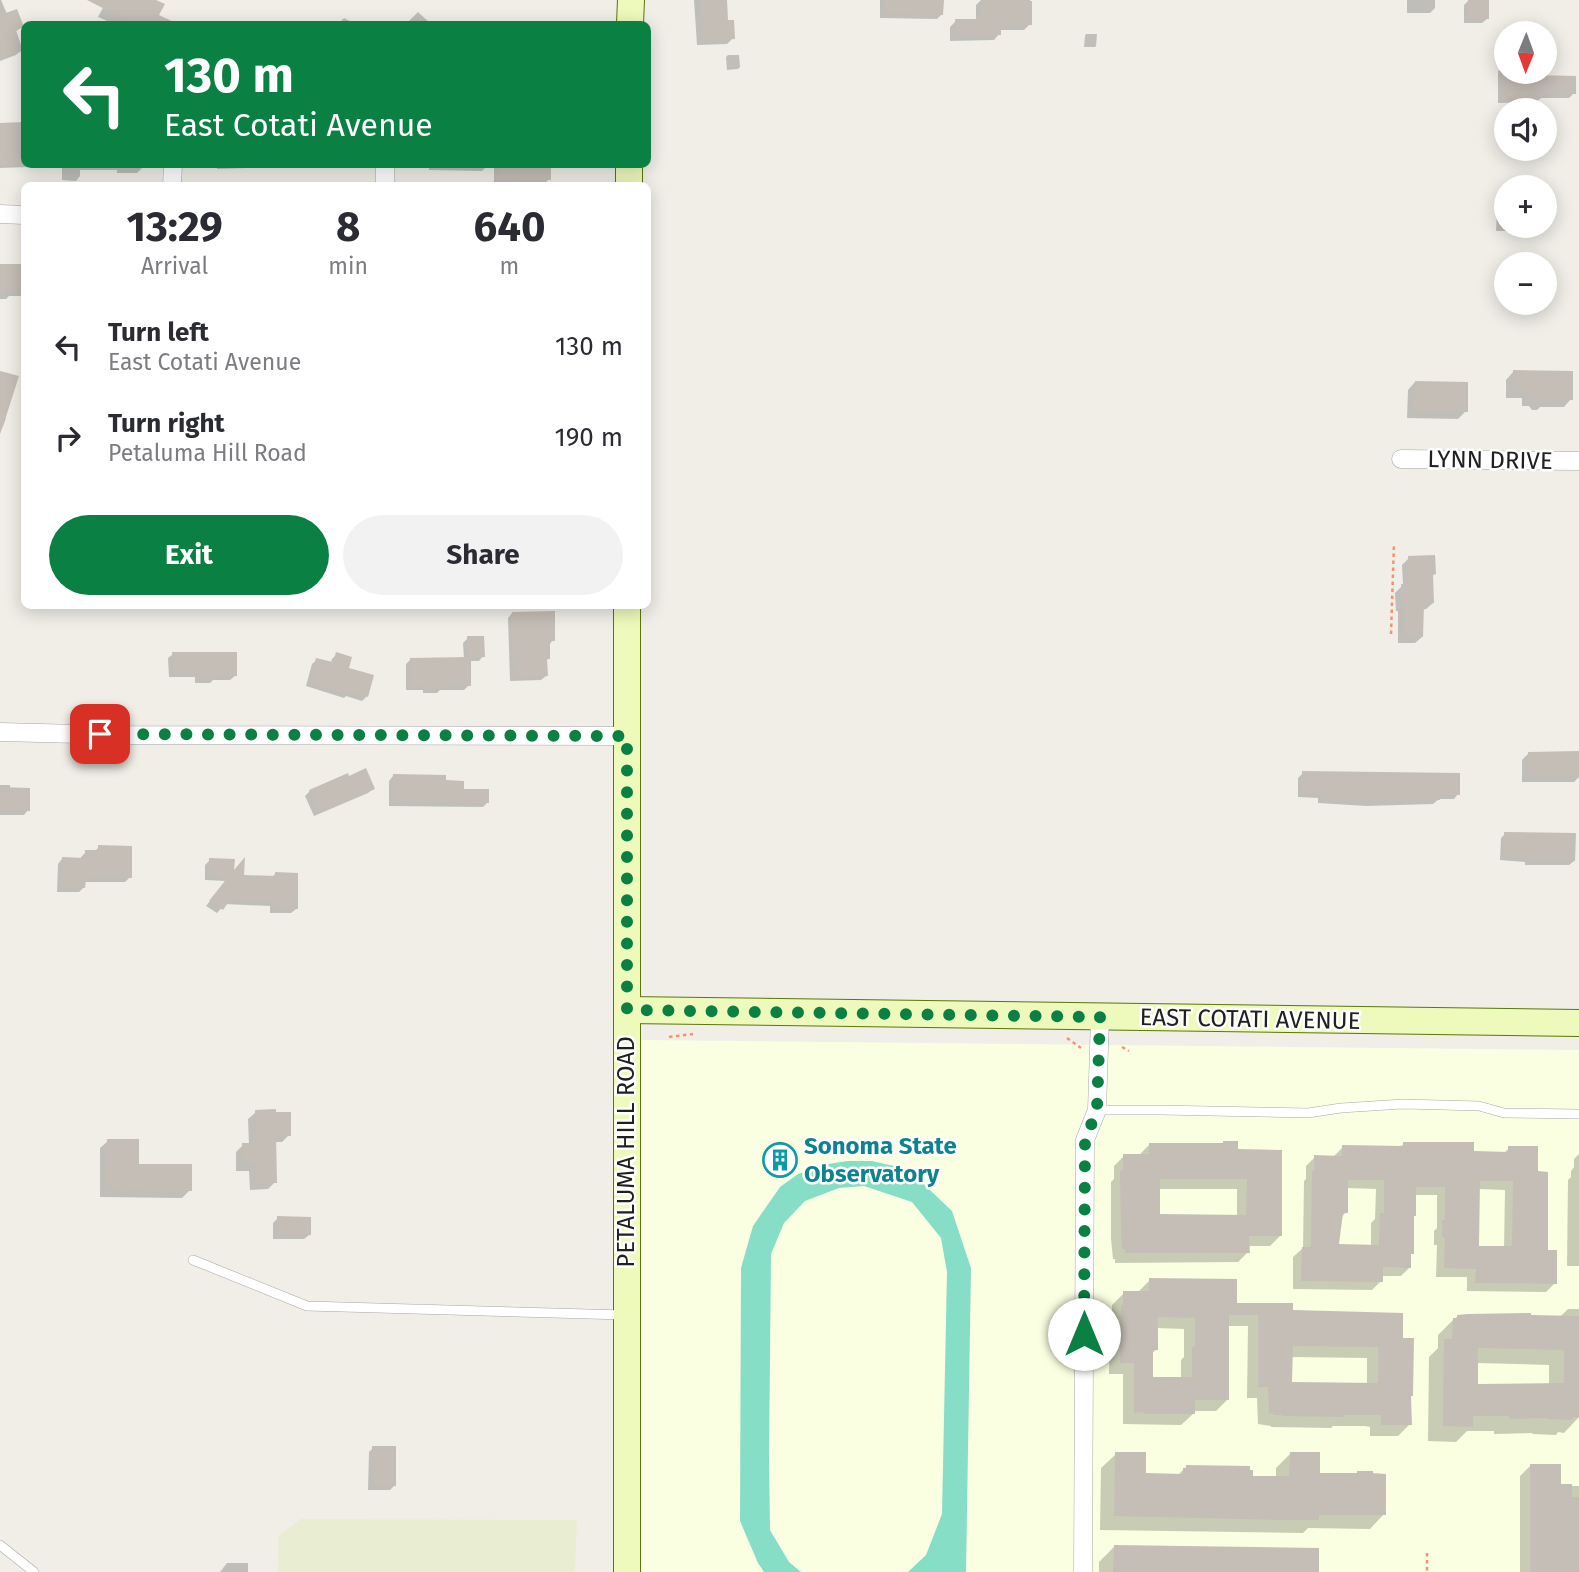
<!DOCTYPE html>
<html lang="en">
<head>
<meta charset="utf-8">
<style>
	body { margin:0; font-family:"Fira Sans",sans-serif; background:#f2f2f3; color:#2b2b33; height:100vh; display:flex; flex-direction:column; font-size:26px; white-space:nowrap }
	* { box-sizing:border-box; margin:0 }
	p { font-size:23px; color:#7c7c81 }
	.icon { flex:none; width:38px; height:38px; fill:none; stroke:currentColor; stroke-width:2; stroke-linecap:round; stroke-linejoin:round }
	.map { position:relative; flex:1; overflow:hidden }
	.details { position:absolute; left:21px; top:182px; width:630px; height:427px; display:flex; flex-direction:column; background:#fff; border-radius:10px; box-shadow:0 4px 18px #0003 }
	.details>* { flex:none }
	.banner { position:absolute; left:21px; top:21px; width:630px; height:147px; border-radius:10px; box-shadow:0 4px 18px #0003; background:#0b8043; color:#fff; overflow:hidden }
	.needle { width:46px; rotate:181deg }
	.controls { position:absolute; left:1494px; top:21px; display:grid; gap:14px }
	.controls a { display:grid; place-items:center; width:63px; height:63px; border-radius:50%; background:#fff; box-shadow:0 4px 18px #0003; font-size:35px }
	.pin { position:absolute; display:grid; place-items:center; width:60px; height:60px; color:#fff; margin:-30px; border-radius:14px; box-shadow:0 4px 10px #0006 }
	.me { position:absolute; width:77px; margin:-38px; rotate:0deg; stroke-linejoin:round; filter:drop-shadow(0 0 5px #0008) }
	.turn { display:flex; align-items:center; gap:24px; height:147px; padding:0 28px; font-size:32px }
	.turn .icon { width:91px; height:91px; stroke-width:2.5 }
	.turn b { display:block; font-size:49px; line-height:60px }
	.eta { display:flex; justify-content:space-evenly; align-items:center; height:119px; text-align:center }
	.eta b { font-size:42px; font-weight:700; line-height:49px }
	.action { display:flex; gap:14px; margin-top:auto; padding:14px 28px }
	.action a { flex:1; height:80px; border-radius:42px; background:#0b8043; color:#fff; font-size:28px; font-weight:700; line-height:80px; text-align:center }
	.action a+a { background:#f2f2f3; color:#2b2b33 }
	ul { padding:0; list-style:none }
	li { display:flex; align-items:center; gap:21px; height:91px; padding:0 28px }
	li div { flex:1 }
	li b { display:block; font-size:26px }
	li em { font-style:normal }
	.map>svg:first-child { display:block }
	.education { fill:#fbffe1 }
	.farmland { fill:#e9eed2 }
	.pitch { fill:#86dec7 }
	.shadow { fill:#0003; fill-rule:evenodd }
	.building { fill:#c5beb6; fill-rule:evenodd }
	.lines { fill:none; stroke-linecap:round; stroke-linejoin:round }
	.service-casing { stroke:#a7a7a7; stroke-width:10 }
	.minor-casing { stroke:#a7a7a7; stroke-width:19 }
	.secondary-casing { stroke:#5c7707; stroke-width:28 }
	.path { stroke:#f89070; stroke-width:2.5; stroke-dasharray:3.5 3.5; stroke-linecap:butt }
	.service { stroke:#fff; stroke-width:9 }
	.minor { stroke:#fff; stroke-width:18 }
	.secondary { stroke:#eef9bc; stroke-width:26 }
	.route { stroke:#0b8043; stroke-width:12; stroke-dasharray:0 21.6 }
	.labels { text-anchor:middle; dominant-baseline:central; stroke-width:5; stroke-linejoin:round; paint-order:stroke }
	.street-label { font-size:24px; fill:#202020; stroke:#fff }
	.culture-label { font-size:24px; font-weight:bold; fill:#0d838f; stroke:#fff; text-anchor:start }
</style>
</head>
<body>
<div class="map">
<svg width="1579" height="1572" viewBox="0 0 1579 1572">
	<rect width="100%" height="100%" fill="#f0eee7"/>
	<path class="education" d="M641,1040L1579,1050V1572H637Z"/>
	<path class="farmland" d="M301,1519L577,1520L575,1572H278L279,1535Z"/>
	<path class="pitch" d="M847,1161H872L894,1166L913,1174L952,1211L971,1268L966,1572H908L926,1555L942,1514L947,1272L941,1238L912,1202L864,1186L839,1188L805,1201L784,1223L771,1254L769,1458L770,1530L789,1562L801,1572H764L758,1563L740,1521L741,1268L753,1226L780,1187L798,1174L822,1165Z"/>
	<g class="shadow">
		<path d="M0,0H1L7,14L22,27L15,32L21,50L16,55L0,61Z"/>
		<path d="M107,0H152L157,16L160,17L156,24H114L98,17Z"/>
		<path d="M694,0H725L726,22L733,38L727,44L697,45Z"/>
		<path d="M880,0H942V14L937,19L880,18Z"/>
		<path d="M981,0H1030V24L1024,30H999V34L994,40L950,41V27L956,21H976V5Z"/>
		<path d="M1407,0H1435V8L1430,13H1407Z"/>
		<path d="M1469,0L1487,19L1482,23H1464V5Z"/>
		<path d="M418,12L431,24H406Z"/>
		<path d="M344,18L355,24H338Z"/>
		<path d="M579,23V24H545Z"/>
		<path d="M1086,34H1097L1096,46L1095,47H1084L1085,36Z"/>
		<path d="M728,55H739L740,67L738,69L727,70L726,57Z"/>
		<path d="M1503,67H1507V72H1530V77L1574,93L1569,98H1541L1536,102L1498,103V71Z"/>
		<path d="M0,124L24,137V164H31L29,167L0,168Z"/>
		<path d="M62,164H141L142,168L137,173H117V170H80V176L76,181L62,180Z"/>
		<path d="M208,164H250L247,168L217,169V166H208Z"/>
		<path d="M308,164H348L344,168H308Z"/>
		<path d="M429,164H487V166L482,171L429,170Z"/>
		<path d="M496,164H549V179L544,184L494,186V167Z"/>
		<path d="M1501,201H1507V226H1514L1509,231H1496L1497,206Z"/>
		<path d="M0,264H10V266H24V296H9L6,299H0Z"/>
		<path d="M1513,372L1571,399L1564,407H1540L1537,410H1532L1529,406H1522V398H1506V380Z"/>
		<path d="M0,373L4,417L6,418L0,434Z"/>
		<path d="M1415,382L1466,411L1458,419L1407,418L1408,390Z"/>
		<path d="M1409,558L1434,574L1431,577L1433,603L1426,609L1422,610V637L1415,643H1398V611H1396L1395,593L1403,585L1402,565Z"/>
		<path d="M512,613L553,640L549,645V658L546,661V676L541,680L510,681L508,618Z"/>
		<path d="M468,638L483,656L479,661H469V685L464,690H440L437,693H423V690H406V664L411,659H464L463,643Z"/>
		<path d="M173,654L235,676L230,680H213L210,683H195V677H169L168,658Z"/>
		<path d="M337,654L367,696L362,701L346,696L344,698L306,686L312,664L317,660L331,664L332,659Z"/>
		<path d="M1529,753H1579V777L1574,782H1522V760Z"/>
		<path d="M1303,773L1458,794L1454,799H1439L1433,804L1366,806L1318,803V798L1298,797V778Z"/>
		<path d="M393,776L444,782L487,803L483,807L389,806V781Z"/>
		<path d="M0,785H10V789L28,810L24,815H0Z"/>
		<path d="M373,789L368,793L314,816L305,796L310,791Z"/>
		<path d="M1505,834L1574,861L1569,865H1525V862L1500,860L1501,838Z"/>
		<path d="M99,847L130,877L125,882H84V887L79,892H57L58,864L62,859H81V857L86,852H94Z"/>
		<path d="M210,860L232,874L242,876L272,877L275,874L296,909L291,913H270V906L225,904L217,913L206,906L226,881L205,880V865Z"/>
		<path d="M256,1112L289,1135L282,1142H274L275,1182L268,1189L250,1190L249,1171H236V1152L243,1145H249L248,1119Z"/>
		<path d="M108,1141L137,1165L190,1190L182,1198L100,1197V1148Z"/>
		<path d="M1150,1144L1222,1145L1236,1151L1280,1236L1270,1246H1248V1252L1238,1262L1115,1263V1259H1113L1111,1239V1182L1114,1179V1166L1124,1156L1139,1155ZM1158,1189H1237V1216H1159Z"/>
		<path d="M1404,1144L1472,1153L1503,1154L1509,1148L1536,1173L1546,1252L1555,1283L1546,1292L1467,1291V1277H1436L1437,1245H1434V1231L1437,1228V1195H1414L1412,1253L1410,1255V1267L1401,1276H1381V1281L1372,1290L1293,1289V1257L1303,1248L1304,1181L1306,1179V1166L1315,1157L1334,1156L1343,1147H1400ZM1346,1188L1376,1189L1375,1219L1371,1223V1246H1337L1341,1218L1346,1212ZM1478,1189L1505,1190L1504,1248L1478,1247Z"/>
		<path d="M1579,1154V1266H1567L1568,1180L1571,1177V1171L1574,1167V1159Z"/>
		<path d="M278,1218L309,1235L304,1239H273V1223Z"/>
		<path d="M1150,1280L1235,1304L1291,1312L1401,1314L1410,1424L1398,1436H1370V1427L1365,1426H1333L1331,1428L1271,1427V1426L1258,1424L1257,1398H1247L1248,1326H1227V1400L1216,1411H1193V1414L1181,1425L1123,1424V1374H1109L1110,1318L1112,1316V1305L1124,1293L1138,1292ZM1156,1328L1184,1329V1357L1181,1360V1379H1151V1354L1156,1350ZM1291,1357L1367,1358V1385L1291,1384Z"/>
		<path d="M1568,1309H1579V1417L1564,1433L1558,1432L1556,1435L1532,1434L1533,1433L1494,1434V1431H1467L1456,1442L1428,1441L1429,1357L1438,1348V1335L1453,1320L1458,1316L1559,1318ZM1476,1363L1549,1365V1385L1476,1386Z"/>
		<path d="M373,1448L395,1485L390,1490H368L369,1452Z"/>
		<path d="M1291,1453L1318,1474L1384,1514L1370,1529L1308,1528L1303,1533L1100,1530L1101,1468L1116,1454L1144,1475H1178L1187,1466L1252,1478H1276V1468Z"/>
		<path d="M1531,1465L1559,1486H1579V1572H1520V1476Z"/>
		<path d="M1115,1546L1317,1572H1099V1562Z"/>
		<path d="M227,1563H248V1572H220Z"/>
	</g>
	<g class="building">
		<path d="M87,0H156L165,4L159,15L178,24H121L124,19Z"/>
		<path d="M701,0H727L728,20H734L735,39L703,40Z"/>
		<path d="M884,0H944L943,15L884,14Z"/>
		<path d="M981,0L1032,1V25H1001V35L956,36L955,19H981Z"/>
		<rect x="1468" y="0" width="21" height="19"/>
		<path d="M17,9L24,27L16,30L23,51L0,59V15Z"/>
		<path d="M1502,72H1531V75L1576,76V94H1543V98L1502,99Z"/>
		<path d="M24,122V163L0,165V123Z"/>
		<path d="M498,164H551V180H518V183H498Z"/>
		<rect x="0" y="264" width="24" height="28"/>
		<path d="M1513,370L1573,371V400H1549L1546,403H1540L1536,400L1529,399V391H1513Z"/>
		<path d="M0,371L19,376L3,426L0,425Z"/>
		<path d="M1415,381L1468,382V412L1414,411Z"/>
		<path d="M1435,555L1436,574L1433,575L1434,603L1424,604L1423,637H1404L1405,605H1402L1401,584H1409L1408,556Z"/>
		<path d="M555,611V641H550V659H547L548,676L514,677L512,612Z"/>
		<path d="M467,636H484L485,657L471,658V686H444L443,689H427V686H410V658L468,657Z"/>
		<path d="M172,652H237V676H217V679H199V673H173Z"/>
		<path d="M336,652L352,657L349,668L374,675L368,697L351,692L350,695L309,682L316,658L333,662Z"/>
		<path d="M1579,751V775H1528V752Z"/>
		<path d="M366,768L375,789L319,813L309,790L348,773L349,776Z"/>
		<path d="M1302,771L1460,773V795H1440V800H1418V801H1343V799H1322V794L1302,793Z"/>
		<path d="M393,774L446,775V780L464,781V789H489V803L392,802Z"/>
		<path d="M0,787L30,788V811H0Z"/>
		<path d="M1504,832L1576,833L1575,861L1529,862V858L1504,856Z"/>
		<path d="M98,845L132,846V878H86L85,888H61L62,857L85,858V850H98Z"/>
		<path d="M245,857L244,875L275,876V872L298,873V909H274V902L230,900L223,910L209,901L228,877L209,876V858L235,859L234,870Z"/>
		<path d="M276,1109V1112H291V1136H276L277,1183H257L256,1164H243L242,1143H256L255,1110Z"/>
		<path d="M107,1139H139V1164H192V1191L106,1190Z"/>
		<path d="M1223,1141H1238V1149L1282,1150V1236H1249L1250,1253H1125V1249H1122L1121,1228L1120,1170H1123V1154H1149V1143H1223ZM1160,1179H1247L1246,1215L1160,1214Z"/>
		<path d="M1403,1142H1474V1151L1508,1152V1146H1538V1171L1548,1172V1250H1557V1284L1475,1283L1476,1269L1444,1268L1445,1237H1442V1220H1445V1187H1416V1216H1414V1254H1411V1268L1383,1267V1282L1301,1281L1302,1247H1310L1311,1244L1312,1171H1314V1155L1342,1156V1145L1403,1146ZM1348,1180H1384V1213H1380L1379,1245L1339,1244L1343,1213H1348ZM1480,1181H1513L1512,1246H1479Z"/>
		<path d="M277,1216L311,1217V1235H277Z"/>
		<path d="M1149,1278L1237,1279V1303H1293V1310L1403,1313V1338H1414L1413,1396H1411L1412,1425H1381V1415H1344V1417L1282,1416V1415H1273V1413H1269L1268,1387H1258V1315H1229V1400H1195V1414H1144V1412L1134,1413V1363H1120L1121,1305H1123V1291H1149ZM1158,1317L1195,1318V1347H1192V1377H1153V1350H1158ZM1293,1346L1378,1347V1383L1292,1382Z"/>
		<path d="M1531,1313V1315L1579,1316V1418L1573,1417V1420L1547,1419V1418L1509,1419V1416H1473V1427L1443,1426L1444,1339H1452L1453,1318H1457V1315L1468,1314ZM1478,1348L1564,1350V1383L1478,1384Z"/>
		<rect x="372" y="1446" width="24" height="40"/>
		<path d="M1115,1452H1146V1473L1183,1474V1468H1186V1465L1250,1466V1470H1253V1476H1289L1290,1452H1320V1473H1357V1471H1373V1473L1386,1474V1515H1319V1520H1286L1114,1516Z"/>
		<path d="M1530,1464H1561V1484H1572V1497H1579V1572H1530Z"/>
		<path d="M1114,1545L1319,1548V1572H1113Z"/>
	</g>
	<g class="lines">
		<g class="service-casing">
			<g id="service">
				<path d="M1097,1110H1160L1308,1113L1341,1108L1403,1104L1479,1106L1504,1113L1579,1114"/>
				<path d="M193,1260L307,1306L625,1315"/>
				<path d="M0,1545L34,1572"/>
			</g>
		</g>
		<g class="minor-casing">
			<g id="minor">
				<path d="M385,164V186"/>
				<path d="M172,186L173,164"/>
				<path d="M0,214L24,215"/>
				<path d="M1401,459L1579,461"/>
				<path d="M0,732L119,735L627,736"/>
				<path d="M1083,1572L1085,1140L1097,1110L1100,1017"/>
			</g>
		</g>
		<g class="secondary-casing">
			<g id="secondary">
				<path d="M630,24L631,0"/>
				<path d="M629,186V164"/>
				<path d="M627,1010L1579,1023"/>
				<path d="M627,1572V606"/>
			</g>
		</g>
		<g class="path">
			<path d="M1391,634L1394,543"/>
			<path d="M669,1037L693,1034"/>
			<path d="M1067,1038L1081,1048"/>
			<path d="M1122,1047L1129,1051"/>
			<path d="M1427,1553V1572"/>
		</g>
		<use href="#service" class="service"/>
		<use href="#minor" class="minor"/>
		<use href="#secondary" class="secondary"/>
	</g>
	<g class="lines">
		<path class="route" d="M100,734L627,736V1010L1100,1017L1097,1110L1085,1140L1084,1334"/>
	</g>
	<defs>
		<g id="building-ring" transform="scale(1.75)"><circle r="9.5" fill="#fff" stroke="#0f9aa8" stroke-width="1.5"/><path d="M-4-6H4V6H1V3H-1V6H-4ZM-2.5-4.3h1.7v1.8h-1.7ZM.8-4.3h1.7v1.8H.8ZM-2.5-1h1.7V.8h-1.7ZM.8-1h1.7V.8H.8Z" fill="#0f9aa8"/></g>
	</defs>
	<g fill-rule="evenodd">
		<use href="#building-ring" x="780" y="1160"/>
	</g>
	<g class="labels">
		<g class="street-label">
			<text transform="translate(1490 460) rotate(1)">LYNN DRIVE</text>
			<text transform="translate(1250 1019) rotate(1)">EAST COTATI AVENUE</text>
			<text transform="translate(626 1152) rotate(-90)">PETALUMA HILL ROAD</text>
		</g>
		<g class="culture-label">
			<text x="804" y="1146">Sonoma State<tspan x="804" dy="28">Observatory</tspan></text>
		</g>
	</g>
</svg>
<div class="controls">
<a><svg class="needle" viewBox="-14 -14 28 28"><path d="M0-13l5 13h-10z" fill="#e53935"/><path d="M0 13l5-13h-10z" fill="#7c7c81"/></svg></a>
<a><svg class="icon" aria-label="sound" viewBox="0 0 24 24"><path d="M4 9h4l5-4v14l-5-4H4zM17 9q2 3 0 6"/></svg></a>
<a>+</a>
<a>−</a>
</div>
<div class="pin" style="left:100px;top:734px;background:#d93025"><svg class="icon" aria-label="arrive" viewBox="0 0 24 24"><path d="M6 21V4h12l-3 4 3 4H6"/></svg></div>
<svg class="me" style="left:1084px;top:1334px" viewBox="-20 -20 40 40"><circle r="19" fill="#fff"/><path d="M0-13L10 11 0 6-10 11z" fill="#0b8043"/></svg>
<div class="banner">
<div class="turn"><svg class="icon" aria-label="left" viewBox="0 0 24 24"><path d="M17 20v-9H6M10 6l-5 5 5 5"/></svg><div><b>130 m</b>East Cotati Avenue</div></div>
</div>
<section class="details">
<div class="eta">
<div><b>13:29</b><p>Arrival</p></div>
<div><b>8</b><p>min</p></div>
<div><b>640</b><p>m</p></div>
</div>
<ul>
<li><svg class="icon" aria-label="left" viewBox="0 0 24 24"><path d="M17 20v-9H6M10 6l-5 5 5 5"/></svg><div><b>Turn left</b><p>East Cotati Avenue</p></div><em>130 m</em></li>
<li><svg class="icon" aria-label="right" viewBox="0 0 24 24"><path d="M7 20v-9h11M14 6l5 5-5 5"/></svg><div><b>Turn right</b><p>Petaluma Hill Road</p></div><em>190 m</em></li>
</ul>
<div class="action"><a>Exit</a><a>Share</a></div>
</section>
</div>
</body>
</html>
